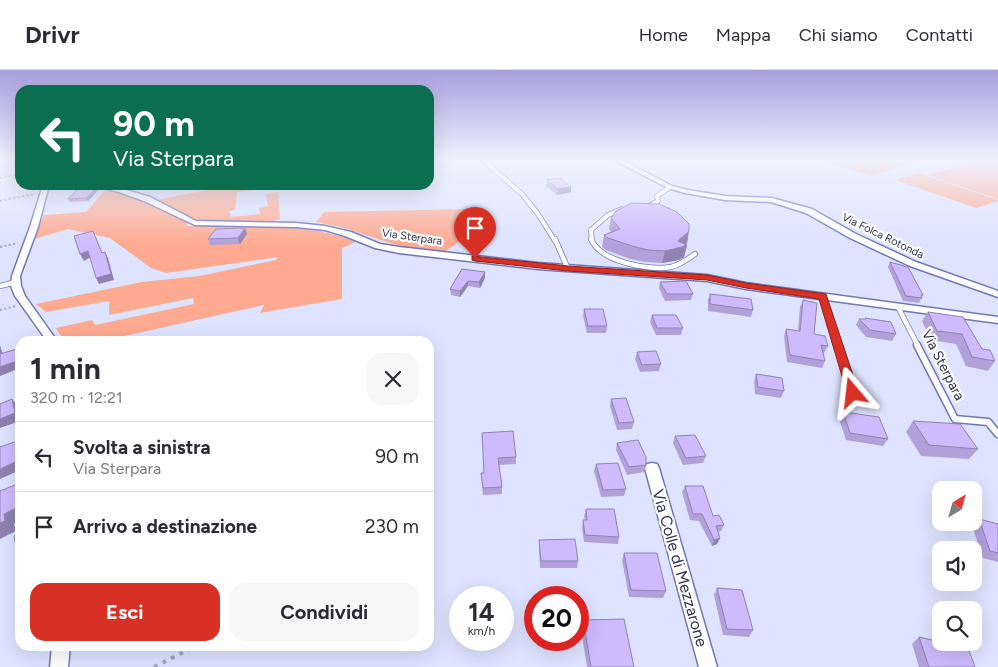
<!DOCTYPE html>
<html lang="it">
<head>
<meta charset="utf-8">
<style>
	body { margin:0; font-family:Figtree,sans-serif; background:#f7f7f7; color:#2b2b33; height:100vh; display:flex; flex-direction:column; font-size:19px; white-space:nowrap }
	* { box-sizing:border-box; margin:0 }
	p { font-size:16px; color:#7c7c81 }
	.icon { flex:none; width:28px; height:28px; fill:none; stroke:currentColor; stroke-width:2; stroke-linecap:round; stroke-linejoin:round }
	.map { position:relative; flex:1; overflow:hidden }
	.sheet { position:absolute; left:15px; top:266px; width:419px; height:315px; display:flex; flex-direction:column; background:#fff; border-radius:15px; box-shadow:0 5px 20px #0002 }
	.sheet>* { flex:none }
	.guide { position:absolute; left:15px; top:15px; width:419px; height:105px; border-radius:15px; box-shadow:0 5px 20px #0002; background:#0b6e4f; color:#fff; overflow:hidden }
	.needle { width:32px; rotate:37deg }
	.buttons { position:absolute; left:932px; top:411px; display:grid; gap:10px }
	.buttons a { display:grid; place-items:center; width:50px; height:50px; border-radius:10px; background:#fff; box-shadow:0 5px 20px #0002; font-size:25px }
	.speed { position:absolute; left:449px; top:516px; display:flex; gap:10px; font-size:25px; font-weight:700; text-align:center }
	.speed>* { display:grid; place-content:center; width:65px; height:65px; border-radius:50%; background:#fff; box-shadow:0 5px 20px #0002; line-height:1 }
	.speed small { font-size:12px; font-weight:400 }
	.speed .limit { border:8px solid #d22; background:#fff; color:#111 }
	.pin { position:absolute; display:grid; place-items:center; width:42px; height:42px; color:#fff; margin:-51px -21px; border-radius:50% 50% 50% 0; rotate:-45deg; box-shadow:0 0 5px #0007 }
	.pin .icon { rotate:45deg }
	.me { position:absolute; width:55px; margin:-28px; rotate:343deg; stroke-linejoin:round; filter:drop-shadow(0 0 4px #0008) }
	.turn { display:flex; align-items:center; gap:18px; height:105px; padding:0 15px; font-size:22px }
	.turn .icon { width:65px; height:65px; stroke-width:2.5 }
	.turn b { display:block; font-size:35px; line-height:42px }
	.round { display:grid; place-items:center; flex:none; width:52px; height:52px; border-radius:15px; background:#f7f7f7 }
	.overview { display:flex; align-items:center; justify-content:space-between; height:85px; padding:0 15px }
	h1 { font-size:30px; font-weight:700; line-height:38px }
	.cta { display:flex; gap:10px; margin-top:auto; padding:10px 15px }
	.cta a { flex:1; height:58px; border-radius:15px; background:#d93025; color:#fff; font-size:20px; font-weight:700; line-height:58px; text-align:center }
	.cta a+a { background:#f7f7f7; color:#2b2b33 }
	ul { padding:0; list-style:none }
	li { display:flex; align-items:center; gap:15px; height:70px; padding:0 15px; border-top:1px solid #e1e1e2 }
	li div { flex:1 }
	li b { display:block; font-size:19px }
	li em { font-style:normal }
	header { display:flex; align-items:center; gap:30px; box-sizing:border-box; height:70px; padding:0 25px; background:#fff; border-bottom:1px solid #e1e1e2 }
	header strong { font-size:24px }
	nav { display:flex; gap:28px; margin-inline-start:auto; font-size:18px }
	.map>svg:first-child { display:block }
	.green { fill:#fdaa90 }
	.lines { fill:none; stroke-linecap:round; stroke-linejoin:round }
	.service-far2-casing { stroke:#7077b5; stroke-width:5.5 }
	.service-far1-casing { stroke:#7077b5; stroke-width:6 }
	.service-casing { stroke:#7077b5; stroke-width:9 }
	.minor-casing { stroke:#7077b5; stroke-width:3 }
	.path-far1 { stroke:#a2a7c2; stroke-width:2; stroke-dasharray:2 2.5; stroke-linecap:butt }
	.path { stroke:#a2a7c2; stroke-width:4; stroke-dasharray:4 5.5; stroke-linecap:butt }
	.service-far2 { stroke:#fff; stroke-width:4 }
	.service-far1 { stroke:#fff; stroke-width:4.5 }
	.service { stroke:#fff; stroke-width:6 }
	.minor { fill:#fff; fill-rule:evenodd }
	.wall { fill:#b1a0da }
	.shaded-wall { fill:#9082b1 }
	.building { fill:#cebafd; stroke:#9082b1 }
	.route { fill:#d93025; stroke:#8d1f18 }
	.labels { text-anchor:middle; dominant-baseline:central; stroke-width:4.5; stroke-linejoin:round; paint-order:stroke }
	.far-street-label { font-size:11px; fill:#2e314c; stroke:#fff }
	.street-label { font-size:14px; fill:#2e314c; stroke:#fff }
	.near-street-label { font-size:16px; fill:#2e314c; stroke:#fff }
</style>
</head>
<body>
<header>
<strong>Drivr</strong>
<nav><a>Home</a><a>Mappa</a><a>Chi siamo</a><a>Contatti</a></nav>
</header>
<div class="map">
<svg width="998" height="597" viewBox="0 0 998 597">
	<rect width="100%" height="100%" fill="#dee3ff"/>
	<g class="green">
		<path d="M823,90H919L871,106Z"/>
		<path d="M983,90H998V129L927,105Z"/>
		<path d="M918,103L998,130V131L976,138L895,110Z"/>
		<path d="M216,115H279L273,118L237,122L235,140L229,141L231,147L260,144L259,138L268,136L266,125L278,121L280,149L270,152L200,151L193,149L156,130L217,118Z"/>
		<path d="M106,119C135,127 162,138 188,153L185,156C241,156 303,151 356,172L342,178V229L260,243L264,235L102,271H64L56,258L92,250L95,255L194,234L193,228L109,245V231L46,242L36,234L142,212L199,206L276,190L278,187L166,203L151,198L110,168L68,159L34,169L44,145L86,142Z"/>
		<path d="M471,139L462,170L444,182L403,177L341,157L316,152L324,142Z"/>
	</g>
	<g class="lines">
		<g class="service-far2-casing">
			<g id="service-far2">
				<path d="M483,90L522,124L538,144L555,171"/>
				<path d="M649,136L658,131L657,126L670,117"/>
				<path d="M592,171L591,160L608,145L622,139"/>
			</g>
		</g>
		<g class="service-far1-casing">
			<g id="service-far1">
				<path d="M555,169L568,199"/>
				<path d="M591,169C600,192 650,201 671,197C680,195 688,189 695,184"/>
				<path d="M0,216L16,212"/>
				<path d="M823,226L838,276"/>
				<path d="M898,237L918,276"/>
			</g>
		</g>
		<g class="service-casing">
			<g id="service">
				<path d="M838,275L853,323"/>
				<path d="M917,275L955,349L988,352L998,364"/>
			</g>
		</g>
		<g class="minor-casing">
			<g id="minor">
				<path d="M614,90H622L672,116L688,120L725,126L772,128L812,139L856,164L916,192L998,221V227L910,196L850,168L806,143L771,132L725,130L685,123L668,118Z"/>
				<path d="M43,115H49L38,157L20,206L21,216L25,226L57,271H47L15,226L11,216L12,206L30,157Z"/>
				<path d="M91,115H105L123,119L150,127L196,151L296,153L325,156L351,162L380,174L399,177L538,193L707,205L746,213L998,247V253L746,219L707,211L538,199L399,183L375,178L345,166L325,160L296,157L195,155L144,131L119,122Z"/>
				<path d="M652,393L657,394L659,398L717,597H699L645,398L647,394Z"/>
				<path d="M52,576H70L68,597H50Z"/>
			</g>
		</g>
		<g class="path-far1">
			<path d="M0,108L20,104"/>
			<path d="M0,131L34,124"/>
			<path d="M0,177L18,173"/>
			<path d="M0,240L16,236"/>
		</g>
		<path class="path" d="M154,597L196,576"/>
		<use href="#service-far2" class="service-far2"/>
		<use href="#service-far1" class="service-far1"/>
		<use href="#service" class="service"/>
		<use href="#minor" class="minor"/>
	</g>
	<g class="wall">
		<path d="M547,110L571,117V122L557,125L546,116Z"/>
		<path d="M81,116H98L99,119L88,131L70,132L68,129Z"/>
		<path d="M611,148L689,161L687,173L685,174L687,175L684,187L679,190L662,193L645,192L630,189L606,180L602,177L604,165L611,162L609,159Z"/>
		<path d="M245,158L247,164L240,174L210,175L208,169Z"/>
		<path d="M890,192L923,225L919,233L903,231L888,197Z"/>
		<path d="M462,199L485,208L480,218L468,216L460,227L451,225L450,219Z"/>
		<path d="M660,212L693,224L691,230L665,231L659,218Z"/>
		<path d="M710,224L753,240L751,247L708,241V230Z"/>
		<path d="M803,230L814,264L828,276L824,283H823L825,291L822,298L787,292L784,266L786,259L798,261L800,237Z"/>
		<path d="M584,239L607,256L606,263H587L583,246Z"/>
		<path d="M928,242L963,247L982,279L995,291L988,301L966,296L956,274L931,270L922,251Z"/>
		<path d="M652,245L683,258L681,265H656L650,252Z"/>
		<path d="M865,248L896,264L892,271L866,267L856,255L859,249H865Z"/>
		<path d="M637,282L661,294L659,301L640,302L635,289Z"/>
		<path d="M756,304L784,321L781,328L755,324L754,311Z"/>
		<path d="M611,329L634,352L632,359L617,360L610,336Z"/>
		<path d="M843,342L888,369L883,376L846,370L839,349Z"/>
		<path d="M913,351L978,379L969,389L921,386L906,362Z"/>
		<path d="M482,363L516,387V394L499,395L502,417V424L483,425L481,403H484Z"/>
		<path d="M675,366L706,386L703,393L683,395L673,373Z"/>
		<path d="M617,373L646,395L644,402L627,405L616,380Z"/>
		<path d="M596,394L626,419L624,426L601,427L594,401Z"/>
		<path d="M685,416L713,446L724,455L721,461L718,462L720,468L717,474L712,476L699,451L690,450L682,422Z"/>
		<path d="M586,439L619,467L618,474L584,472L582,458L583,450H585L584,446Z"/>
		<path d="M979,449L998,454V492L983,488L972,456Z"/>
		<path d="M539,470L578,491L577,498H540L539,477Z"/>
		<path d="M624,483L666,521L663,528L629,527L622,490Z"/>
		<path d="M717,518L753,560L749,567L723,565L714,525Z"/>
		<path d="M583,550L634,597H587L581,560Z"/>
		<path d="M919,567L975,597H919L912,574Z"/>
	</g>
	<g class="shaded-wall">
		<path d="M98,116L99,119L88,131L86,128Z"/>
		<path d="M571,117V122L557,125L558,119Z"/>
		<path d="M245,158L247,164L240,174L238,168Z"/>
		<path d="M689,161L687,173L681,178L687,175L684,187L679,190L662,193L665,181L678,171Z"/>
		<path d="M88,181L91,187L84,191L80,184Z"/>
		<path d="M105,182L108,188L114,210L99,214L96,208Z"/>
		<path d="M485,202V208L480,218L479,212Z"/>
		<path d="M468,211V216L460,227V221Z"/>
		<path d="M0,275L5,292L0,285Z"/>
		<path d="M20,290V298L0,306V297Z"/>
		<path d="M12,329L18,336L20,346V351L0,358V349Z"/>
		<path d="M20,390V400L0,409V399Z"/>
		<path d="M20,436V452L14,454L16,461L0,469V453L4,444Z"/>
		<path d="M720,468L717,474L712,476L714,470Z"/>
	</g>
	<g class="building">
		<path d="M560,108L571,117L558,119L547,110Z"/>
		<path d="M81,115L98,116L86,128L68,129L81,116Z"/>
		<path d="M632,133L659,134L677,142L689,154V161L678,171L687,175L682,177L665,181L648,180L632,176L608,168L604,165L620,159L611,148L616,141Z"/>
		<path d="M245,158L238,168L208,169L216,159Z"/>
		<path d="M93,161L102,183L105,182L111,204L96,208L88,181L80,184L74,166Z"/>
		<path d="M890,192L908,197L923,225H921L922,228L906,226Z"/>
		<path d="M462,199L485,202L479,212L468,211L460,221L450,219Z"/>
		<path d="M686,211L693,224H667L660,212Z"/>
		<path d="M710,224L751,229L753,240L710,234Z"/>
		<path d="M803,230L817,233L814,264L825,266L828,276L821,275L825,291L790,285L786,259L800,261Z"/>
		<path d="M584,239H603L607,256H588Z"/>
		<path d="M928,242L963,247L982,279L990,280L995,291L972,287L962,264L937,261Z"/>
		<path d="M652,245H676L683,258H657Z"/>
		<path d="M865,248L891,252L896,264L870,260L859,249H866Z"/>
		<path d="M20,278V290L0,297V284Z"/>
		<path d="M656,281L661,294L642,295L637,282Z"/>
		<path d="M756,304L782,308L784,321L758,317Z"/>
		<path d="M626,328L634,352L619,353L611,329Z"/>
		<path d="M12,329L15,343L0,349V334Z"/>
		<path d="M843,342L879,347L888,369L850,363Z"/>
		<path d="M913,351L960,354L978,379L929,375Z"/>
		<path d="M513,361L516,387L498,388L502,417L483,418L481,403H484L482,363Z"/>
		<path d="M695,365L706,386L686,388L675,366Z"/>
		<path d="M638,370L646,387V395L629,397L617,373Z"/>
		<path d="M17,371L18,377L20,376V390L0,399V377Z"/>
		<path d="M618,393L626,419L603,420L596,394Z"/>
		<path d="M20,413V436L4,444L5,451L0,453V421Z"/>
		<path d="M685,416H703L713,446L719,445L724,455L716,456L720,468L714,470L702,444H693Z"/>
		<path d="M586,439H614L619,467L585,465L583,450H587Z"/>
		<path d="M979,449L998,454V483L990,481Z"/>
		<path d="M20,463V494H19L14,466Z"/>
		<path d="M575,469L578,491H541L539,470Z"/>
		<path d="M624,483H657L666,521L631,520Z"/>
		<path d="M717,518L742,520L753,560L727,559Z"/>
		<path d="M624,549L634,597H591L583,550Z"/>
		<path d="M919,567L968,578L975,597H929Z"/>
	</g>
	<linearGradient id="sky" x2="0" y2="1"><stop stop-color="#a89fdd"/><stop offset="0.52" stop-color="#f0f2ff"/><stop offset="1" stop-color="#f0f2ff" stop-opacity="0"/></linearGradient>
	<rect width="998" height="174" fill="url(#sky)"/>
	<path class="route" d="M472,186L568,196L707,205L746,213L826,224L859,323L853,327L847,323L819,229L746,218L707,210L568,201L475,191L472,190Z"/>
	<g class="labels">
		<g class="far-street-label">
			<text transform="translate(883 166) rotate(26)">Via Folca Rotonda</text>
			<text transform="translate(412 167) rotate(8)">Via Sterpara</text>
		</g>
		<g class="street-label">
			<text transform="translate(943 295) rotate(63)">Via Sterpara</text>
		</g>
		<g class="near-street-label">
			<text transform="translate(680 498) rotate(74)">Via Colle di Mezzarone</text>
		</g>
	</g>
</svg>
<div class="buttons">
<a><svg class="needle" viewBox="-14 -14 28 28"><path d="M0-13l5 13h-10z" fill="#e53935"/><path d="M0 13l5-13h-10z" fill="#7c7c81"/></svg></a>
<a><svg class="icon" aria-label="sound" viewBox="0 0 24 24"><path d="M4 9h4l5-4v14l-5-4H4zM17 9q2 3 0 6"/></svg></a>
<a><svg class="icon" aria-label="search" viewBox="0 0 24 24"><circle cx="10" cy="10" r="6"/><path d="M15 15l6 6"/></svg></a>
</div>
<div class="speed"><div>14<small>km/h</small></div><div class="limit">20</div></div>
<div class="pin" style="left:475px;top:188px;background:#d93025"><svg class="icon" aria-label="arrive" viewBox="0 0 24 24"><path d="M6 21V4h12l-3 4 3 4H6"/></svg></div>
<svg class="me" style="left:853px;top:323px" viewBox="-20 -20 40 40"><path d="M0-17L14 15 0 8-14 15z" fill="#d93025" stroke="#fff" stroke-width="4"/></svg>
<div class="guide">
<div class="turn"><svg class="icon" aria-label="left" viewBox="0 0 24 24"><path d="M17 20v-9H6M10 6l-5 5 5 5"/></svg><div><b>90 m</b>Via Sterpara</div></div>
</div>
<section class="sheet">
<div class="overview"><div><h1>1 min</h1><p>320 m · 12:21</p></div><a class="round"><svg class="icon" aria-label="close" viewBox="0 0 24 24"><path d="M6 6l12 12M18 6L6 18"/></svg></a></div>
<ul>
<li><svg class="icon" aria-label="left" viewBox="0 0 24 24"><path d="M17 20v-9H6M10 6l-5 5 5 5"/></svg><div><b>Svolta a sinistra</b><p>Via Sterpara</p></div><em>90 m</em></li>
<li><svg class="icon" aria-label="arrive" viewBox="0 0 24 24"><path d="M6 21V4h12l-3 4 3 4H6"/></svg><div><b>Arrivo a destinazione</b></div><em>230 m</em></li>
</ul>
<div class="cta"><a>Esci</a><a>Condividi</a></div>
</section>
</div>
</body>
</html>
